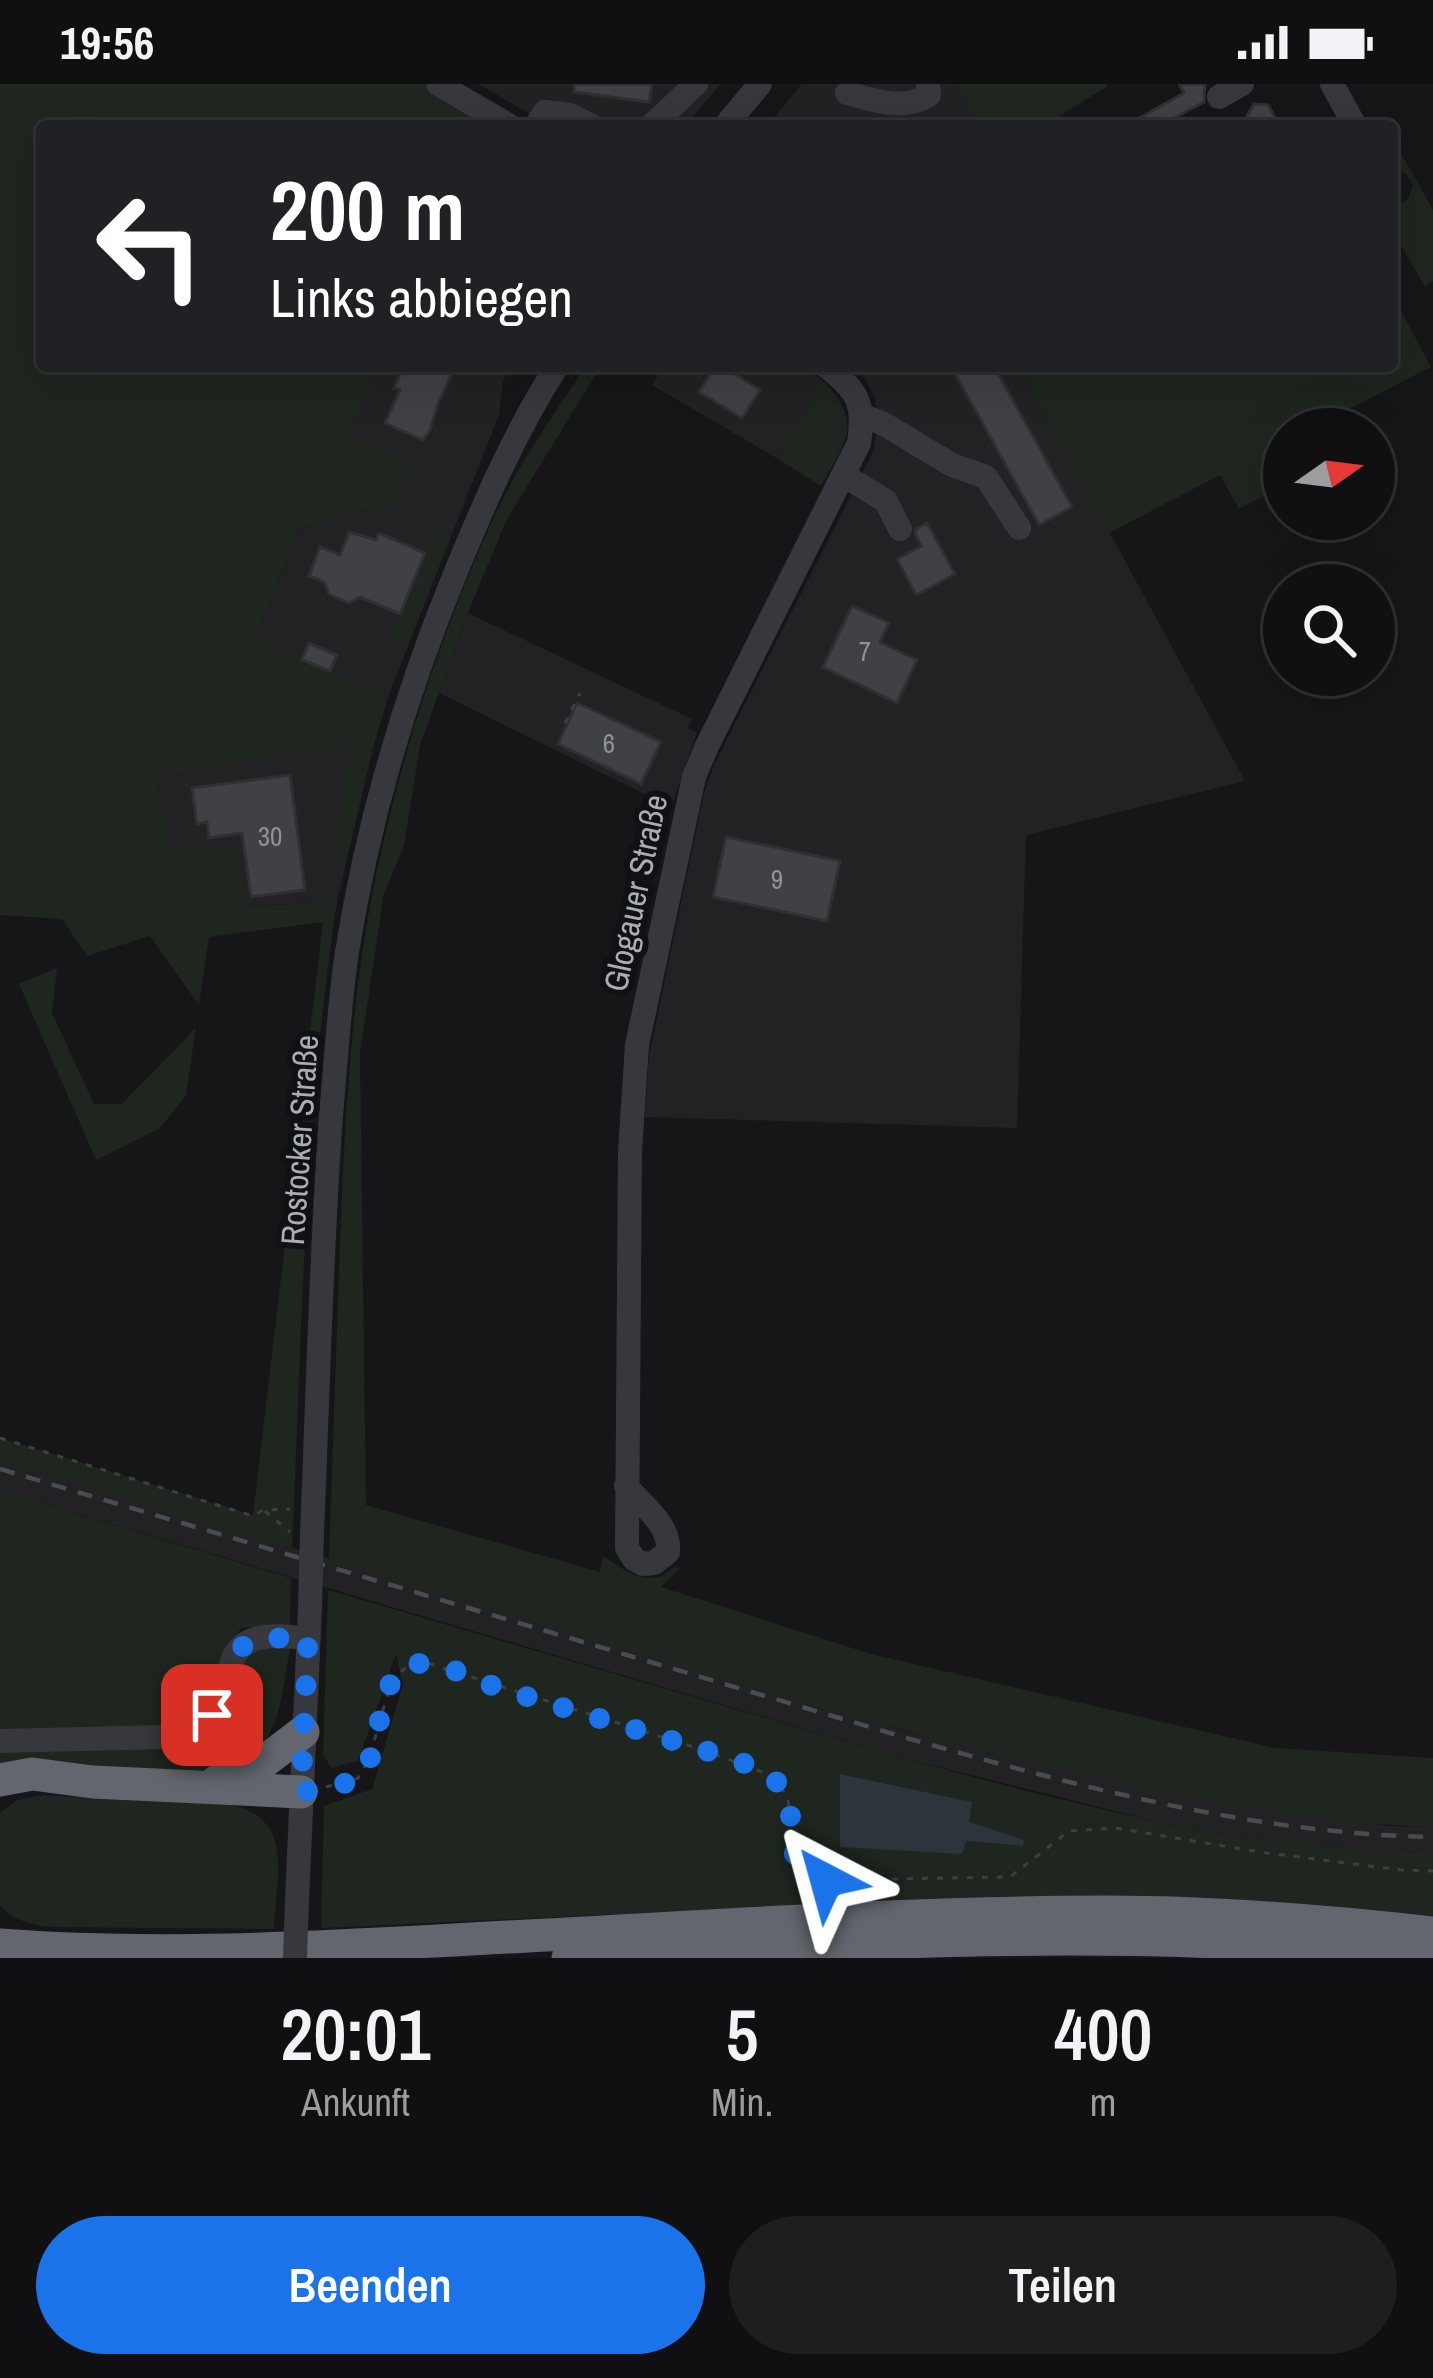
<!DOCTYPE html>
<html lang="de">
<head>
<meta charset="utf-8">
<style>
	body { margin:0; font-family:"Archivo Narrow",sans-serif; background:#1e1e20; color:#f1f3f6; height:100vh; display:flex; flex-direction:column; font-size:45px; white-space:nowrap }
	* { box-sizing:border-box; margin:0 }
	p { font-size:39px; color:#9c9d9f }
	.icon { flex:none; width:66px; height:66px; fill:none; stroke:currentColor; stroke-width:2; stroke-linecap:round; stroke-linejoin:round }
	.map { position:relative; height:1874px; overflow:hidden }
	.details { display:flex; flex-direction:column; background:#101012; flex:1 }
	.details>* { flex:none }
	.banner { position:absolute; left:36px; top:36px; width:1362px; height:252px; border-radius:12px; box-shadow:0 12px 48px #0002,0 0 0 3px #303032; background:#202124; color:#fff; overflow:hidden }
	.needle { width:78px; rotate:76deg }
	.fabs { position:absolute; left:1263px; top:324px; display:grid; gap:24px }
	.fabs a { display:grid; place-items:center; width:132px; height:132px; border-radius:50%; background:#101012; box-shadow:0 12px 48px #0002,0 0 0 3px #303032; font-size:60px }
	.pin { position:absolute; display:grid; place-items:center; width:102px; height:102px; color:#fff; margin:-51px; border-radius:24px; box-shadow:0 6px 18px #0006 }
	.me { position:absolute; width:132px; margin:-66px; rotate:321deg; stroke-linejoin:round; filter:drop-shadow(0 0 9px #0008) }
	.turn { display:flex; align-items:center; gap:42px; height:252px; padding:0 36px; font-size:54px }
	.turn .icon { width:156px; height:156px; stroke-width:2.5 }
	.turn b { display:block; font-size:84px; line-height:102px }
	.eta { display:flex; justify-content:space-evenly; align-items:center; height:204px; text-align:center }
	.eta b { font-size:72px; font-weight:600; line-height:84px }
	.primary-button { display:flex; gap:24px; margin-top:auto; padding:24px 36px }
	.primary-button a { flex:1; height:138px; border-radius:72px; background:#1a73e8; color:#fff; font-size:48px; font-weight:600; line-height:138px; text-align:center }
	.primary-button a+a { background:#1e1e20; color:#f1f3f6 }
	.status { display:flex; justify-content:space-between; align-items:center; height:84px; padding:0 60px; background:#101012; direction:ltr }
	.status svg { height:33px; fill:currentColor }
	.map>svg:first-child { display:block }
	.built { fill:#222225 }
	.green { fill:#1e261f; fill-rule:evenodd }
	.water { fill:#2c353c }
	.building { fill:#404145; stroke:#303034; stroke-width:3 }
	.lines { fill:none; stroke-linecap:round; stroke-linejoin:round }
	.path { stroke:#3d3f44; stroke-width:3; stroke-dasharray:6 9; stroke-linecap:butt }
	.minor { stroke:#37383d; stroke-width:24 }
	.highway { stroke:#63666e; stroke-width:33 }
	.rail { stroke:#4a4c52; stroke-width:4.5; stroke-dasharray:15 12; stroke-linecap:butt }
	.minor-bridge { stroke:#37383d; stroke-width:24 }
	.route { stroke:#1a73e8; stroke-width:21; stroke-dasharray:0 37.8 }
	.labels { text-anchor:middle; dominant-baseline:central; stroke-width:12; stroke-linejoin:round; paint-order:stroke }
	.number-label { font-size:27px; fill:#8e929b }
	.street-label { font-size:33px; fill:#a8adb8; stroke:#111113 }
</style>
</head>
<body>
<div class="status"><b>19:56</b><svg viewBox="0 0 49 12"><path d="M0 12V9h3v3zM5 12V6h3v6zM10 12V3h3v9zM15 12V0h3v12zM26 1h20v11H26zM47 4h2v5h-2z"/></svg></div>
<div class="map">
<svg width="1433" height="1874" viewBox="0 0 1433 1874">
	<rect width="100%" height="100%" fill="#161618"/>
	<g class="built">
		<path d="M479,0H721L685,42H550Z"/>
		<path d="M802,0H955L979,42H767Z"/>
		<path d="M378,282H511L503,297L499,331L388,613L255,557L300,444L387,421L396,424L414,380L349,352Z"/>
		<path d="M664,282H803L823,297L778,375L652,301Z"/>
		<path d="M851,282H1019L1245,697L1026,751L1017,1044L645,1033L649,972L704,709L714,681L874,366L878,335L875,314L866,296Z"/>
		<path d="M468,529L692,635L688,644L697,649L671,723L439,609Z"/>
		<path d="M349,659L373,664L337,818L245,822L172,770L156,691Z"/>
		<path d="M0,1376L908,1648L1387,1742L1433,1743V1769L1385,1768L1244,1754L1174,1742L899,1673L0,1407Z"/>
	</g>
	<g class="green">
		<path d="M0,0H425L496,42H42V282H378L349,352L414,380L396,425L386,421L300,444L255,556L388,613L373,664L345,780L335,778L349,660L156,691L172,769L237,761L246,822L337,818C304,1032 302,1249 292,1465L0,1376V1354L253,1431L323,838L209,853L199,921L150,852L87,872L62,835L0,831Z"/>
		<path d="M955,0H1107L1108,2L1043,42H979Z"/>
		<path d="M1392,53L1433,126V197L1425,203L1392,146V124L1408,115L1413,102L1407,91L1392,82Z"/>
		<path d="M1392,210L1431,283L1310,345H1284V359L1265,369L1282,402L1239,425L1220,391L1109,449L1019,282H1161L1167,291L1180,285L1179,282H1392Z"/>
		<path d="M586,282H601L507,435L468,528L420,661L404,762L384,809L360,969L366,1421L600,1488L603,1472C627,1488 650,1506 675,1483L680,1484L661,1503L871,1570L1275,1664L1433,1674V1743C1306,1739 1188,1714 1065,1686C817,1630 572,1549 329,1476C332,1380 336,1283 339,1186C343,1081 347,975 362,870C385,720 432,566 496,429C521,376 554,330 586,282Z"/>
		<path d="M823,297C864,339 846,357 821,402L778,375Z"/>
		<path d="M438,443L451,448L406,564L388,563Z"/>
		<path d="M57,884L52,929L94,1020H122L196,944L186,1011L160,1044L96,1076L19,900Z"/>
		<path d="M0,1407L291,1494L290,1541L241,1544L225,1568L221,1598L189,1641L0,1652Z"/>
		<path d="M328,1506L899,1673L1026,1707L1174,1742L1244,1754L1385,1768L1433,1769V1836L1273,1818L1132,1812H1010L321,1844L324,1722L372,1705L403,1601L396,1570L358,1677L332,1684L323,1671ZM840,1690L971,1718L968,1738L1023,1762L965,1757Z"/>
		<path d="M254,1563H290C277,1638 280,1679 191,1688L0,1687V1662L181,1657L237,1590Z"/>
		<path d="M42,1711L226,1720C296,1732 276,1790 274,1845L54,1843C33,1841 15,1838 0,1822V1729L17,1716Z"/>
	</g>
	<path class="water" d="M840,1690L972,1718L969,1738L1024,1756L1023,1762L966,1757L962,1770L840,1763Z"/>
	<g class="building">
		<path d="M575,0H652L649,18L574,8Z"/>
		<path d="M1179,0H1205L1204,18L1159,42H1125L1184,9Z"/>
		<path d="M1254,20L1268,21L1280,42H1241Z"/>
		<path d="M404,282H455L437,322L430,346L423,356L385,339L400,306L394,304Z"/>
		<path d="M715,282H722L760,306L742,334L699,308Z"/>
		<path d="M951,282H994L1072,423L1039,441Z"/>
		<path d="M927,439L955,490L916,511L897,475L922,462L915,450L916,445Z"/>
		<path d="M349,448L376,456L379,449L425,469L400,530L360,513L349,519L329,510L324,498L309,492L320,463L340,471Z"/>
		<path d="M852,522L889,539L880,558L917,576L897,619L823,583Z"/>
		<path d="M309,559L337,571L330,587L302,576Z"/>
		<path d="M577,619L661,658L641,700L558,660Z"/>
		<path d="M290,691L305,806L251,813L242,749L209,754L207,738L197,740L192,704Z"/>
		<path d="M726,753L840,777L827,837L713,813Z"/>
	</g>
	<g class="lines">
		<g class="path">
			<path d="M565,639L580,609"/>
			<path d="M0,1354L253,1432L263,1426L290,1425"/>
			<path d="M265,1427L290,1448"/>
			<path d="M326,1703L358,1694L368,1678L392,1595L408,1582L427,1579L703,1666L767,1690L779,1700L788,1715L795,1777L809,1791L826,1796L1010,1793L1069,1747L1116,1744L1259,1768L1402,1786L1433,1787"/>
		</g>
		<g class="minor">
			<path d="M438,0L510,42"/>
			<path d="M1332,0L1355,42"/>
			<path d="M847,9C877,17 902,27 929,11L928,0"/>
			<path d="M1219,13L1242,0"/>
			<path d="M536,42L545,28L570,31L592,42"/>
			<path d="M651,42L696,0"/>
			<path d="M725,42L760,0"/>
			<path d="M862,331L884,340L952,381L986,393L1019,444"/>
			<path d="M843,391L886,417L900,445"/>
			<path d="M626,1402C642,1421 671,1441 668,1468L654,1479L643,1480L634,1475L627,1464L630,1067L637,961L694,693L707,662L859,359C865,319 858,307 826,282"/>
			<path d="M312,1448C318,1309 321,1169 331,1031C336,977 339,922 347,868C368,736 406,608 457,485C486,415 516,346 557,282"/>
			<path d="M0,1657L165,1653C247,1637 211,1575 250,1557C267,1549 290,1553 308,1554"/>
			<path d="M297,1816L310,1523"/>
		</g>
		<g class="highway">
			<path d="M0,1696L32,1690L93,1698L301,1708"/>
			<path d="M217,1697L252,1687L303,1648"/>
			<path d="M0,1861C169,1874 339,1862 508,1853C707,1843 907,1828 1107,1828C1216,1828 1325,1837 1433,1849"/>
			<path d="M568,1874C856,1858 1145,1841 1433,1874"/>
		</g>
		<path class="rail" d="M0,1385L910,1655C1080,1703 1256,1750 1433,1753"/>
		<g class="minor-bridge">
			<path d="M310,1523L312,1448"/>
			<path d="M295,1874L297,1816"/>
		</g>
	</g>
	<g class="lines">
		<path class="route" d="M212,1631C249,1569 214,1549 308,1555L301,1708C317,1705 339,1704 354,1695C389,1675 368,1591 415,1580C438,1575 479,1598 502,1605C560,1623 619,1640 677,1658C702,1666 751,1678 771,1693C812,1724 767,1783 826,1796"/>
	</g>
	<g class="labels">
		<g class="number-label">
			<text x="865" y="567">7</text>
			<text x="609" y="659">6</text>
			<text x="270" y="752">30</text>
			<text x="777" y="795">9</text>
		</g>
		<g class="street-label">
			<text transform="translate(635 809) rotate(-78)">Glogauer Straße</text>
			<text transform="translate(299 1056) rotate(-86)">Rostocker Straße</text>
		</g>
	</g>
</svg>
<div class="fabs">
<a><svg class="needle" viewBox="-14 -14 28 28"><path d="M0-13l5 13h-10z" fill="#e53935"/><path d="M0 13l5-13h-10z" fill="#9c9d9f"/></svg></a>
<a><svg class="icon" aria-label="search" viewBox="0 0 24 24"><circle cx="10" cy="10" r="6"/><path d="M15 15l6 6"/></svg></a>
</div>
<div class="pin" style="left:212px;top:1631px;background:#d93025"><svg class="icon" aria-label="arrive" viewBox="0 0 24 24"><path d="M6 21V4h12l-3 4 3 4H6"/></svg></div>
<svg class="me" style="left:826px;top:1796px" viewBox="-20 -20 40 40"><path d="M0-17L14 15 0 8-14 15z" fill="#1a73e8" stroke="#fff" stroke-width="4"/></svg>
<div class="banner">
<div class="turn"><svg class="icon" aria-label="left" viewBox="0 0 24 24"><path d="M17 20v-9H6M10 6l-5 5 5 5"/></svg><div><b>200 m</b>Links abbiegen</div></div>
</div>
</div>
<section class="details">
<div class="eta">
<div><b>20:01</b><p>Ankunft</p></div>
<div><b>5</b><p>Min.</p></div>
<div><b>400</b><p>m</p></div>
</div>
<div class="primary-button"><a>Beenden</a><a>Teilen</a></div>
</section>
</body>
</html>
